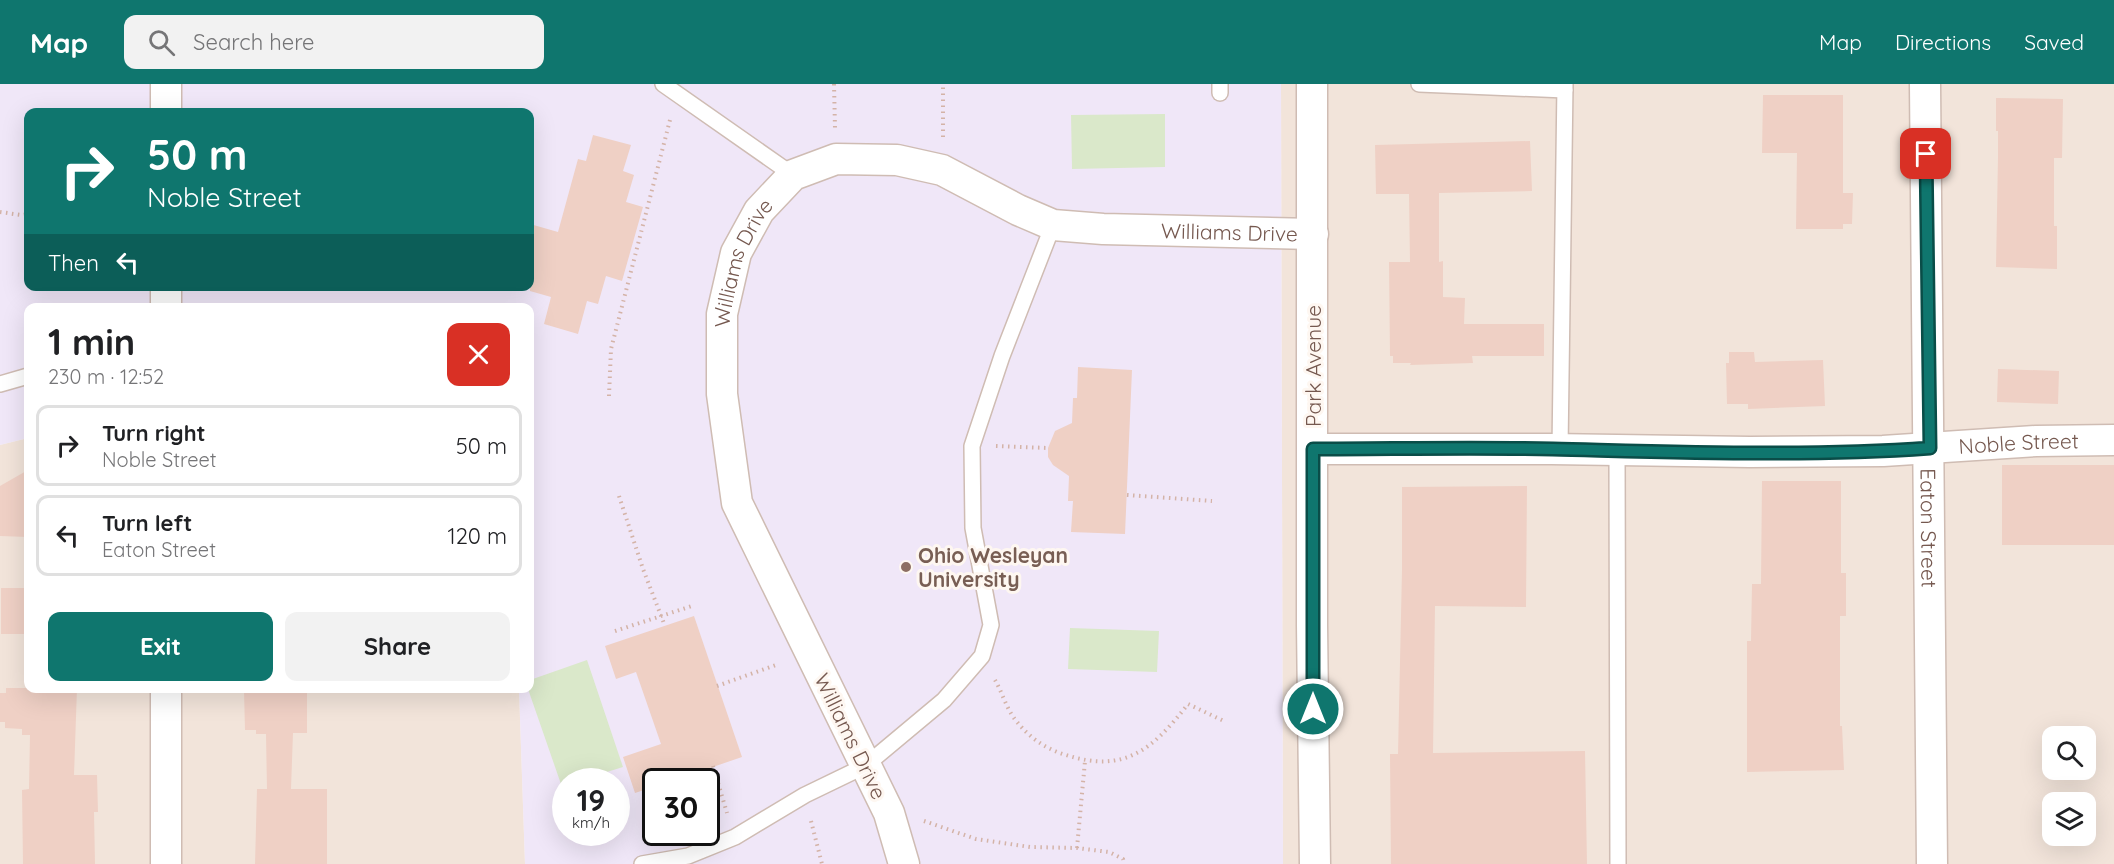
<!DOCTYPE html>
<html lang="en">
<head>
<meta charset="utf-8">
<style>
	body { margin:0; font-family:Quicksand,sans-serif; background:#f2f2f2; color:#202124; height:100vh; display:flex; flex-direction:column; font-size:22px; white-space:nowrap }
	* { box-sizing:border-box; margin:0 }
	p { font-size:20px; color:#757577 }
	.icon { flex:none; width:33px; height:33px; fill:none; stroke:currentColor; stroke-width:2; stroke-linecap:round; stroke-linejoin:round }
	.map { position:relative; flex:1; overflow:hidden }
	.drawer { position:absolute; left:24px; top:219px; width:510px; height:390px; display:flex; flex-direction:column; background:#fff; border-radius:12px; box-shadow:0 6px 24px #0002 }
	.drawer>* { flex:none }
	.guide { position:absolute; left:24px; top:24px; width:510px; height:183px; border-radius:12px; box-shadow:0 6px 24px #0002; background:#0f766e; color:#fff; overflow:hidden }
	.tools { position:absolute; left:2042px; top:642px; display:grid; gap:12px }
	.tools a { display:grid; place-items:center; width:54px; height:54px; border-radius:12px; background:#fff; box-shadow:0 6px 24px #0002; font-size:30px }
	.speed { position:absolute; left:552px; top:684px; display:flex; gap:12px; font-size:30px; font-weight:700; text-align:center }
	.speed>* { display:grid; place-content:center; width:78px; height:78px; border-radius:50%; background:#fff; box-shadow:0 6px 24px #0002; line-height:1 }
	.speed small { font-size:15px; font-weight:400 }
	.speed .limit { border:3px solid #111; border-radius:9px; background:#fff; color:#111 }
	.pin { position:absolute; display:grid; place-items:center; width:51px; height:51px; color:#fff; margin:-26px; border-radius:12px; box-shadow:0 3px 9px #0006 }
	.me { position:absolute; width:66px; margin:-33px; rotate:0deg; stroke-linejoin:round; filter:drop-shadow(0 0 4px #0008) }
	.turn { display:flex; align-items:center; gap:21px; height:126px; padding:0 24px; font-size:27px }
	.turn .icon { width:78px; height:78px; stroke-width:2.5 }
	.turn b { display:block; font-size:42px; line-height:51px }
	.then { display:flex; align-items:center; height:57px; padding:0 24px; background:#0003; gap:12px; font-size:22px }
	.round { display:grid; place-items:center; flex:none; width:63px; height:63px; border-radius:12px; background:#f2f2f2 }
	.overview { display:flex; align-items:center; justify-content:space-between; height:102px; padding:0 24px }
	h1 { font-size:36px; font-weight:800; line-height:45px }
	.button { display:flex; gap:12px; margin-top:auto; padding:12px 24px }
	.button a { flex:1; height:69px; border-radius:12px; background:#0f766e; color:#fff; font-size:24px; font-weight:800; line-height:69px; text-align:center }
	.button a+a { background:#f2f2f2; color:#202124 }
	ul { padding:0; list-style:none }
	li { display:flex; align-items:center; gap:18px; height:81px; margin:0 12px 9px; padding:0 12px; border:3px solid #e0e0e0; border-radius:12px }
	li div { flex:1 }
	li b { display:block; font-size:22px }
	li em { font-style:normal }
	header { display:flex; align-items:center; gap:36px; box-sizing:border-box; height:84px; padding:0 30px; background:#0f766e; color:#fff }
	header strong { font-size:28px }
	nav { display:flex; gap:33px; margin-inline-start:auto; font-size:21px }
	.search { width:420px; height:54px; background:#f2f2f2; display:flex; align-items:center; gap:15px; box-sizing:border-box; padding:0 21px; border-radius:12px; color:#757577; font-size:22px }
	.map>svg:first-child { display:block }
	.residential { fill:#f2e4da; fill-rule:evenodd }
	.education { fill:#f0e7f8; fill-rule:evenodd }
	.green { fill:#dae8ca }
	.building { fill:#efd0c5 }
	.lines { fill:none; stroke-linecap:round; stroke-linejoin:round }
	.service-casing { stroke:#cfbcb3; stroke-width:18 }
	.minor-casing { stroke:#cfbcb3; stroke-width:33 }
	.path { stroke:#d4b3a7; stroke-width:4; stroke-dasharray:1.5 4.5; stroke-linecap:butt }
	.service { stroke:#fff; stroke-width:15 }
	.minor { stroke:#fff; stroke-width:30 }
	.route-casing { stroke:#0a4d48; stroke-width:15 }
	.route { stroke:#0f766e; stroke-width:10 }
	.education-dot { fill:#8d6e63; stroke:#fef7f1; stroke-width:2 }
	.labels { text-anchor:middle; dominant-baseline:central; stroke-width:6; stroke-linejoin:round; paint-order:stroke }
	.street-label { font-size:21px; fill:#75584f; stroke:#fef7f1 }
	.education-label { font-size:21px; font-weight:bold; fill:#785e54; stroke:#fef7f1; text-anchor:start }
</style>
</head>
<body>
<header>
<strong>Map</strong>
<div class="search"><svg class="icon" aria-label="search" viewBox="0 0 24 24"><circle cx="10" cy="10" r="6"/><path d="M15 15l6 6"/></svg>Search here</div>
<nav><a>Map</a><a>Directions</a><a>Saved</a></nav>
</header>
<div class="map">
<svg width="2114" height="780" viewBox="0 0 2114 780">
	<rect width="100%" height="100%" fill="#fbf3eb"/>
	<g class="residential">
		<path d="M1281,0H2114V780H1283ZM2052,652H2085V686H2052ZM2052,718H2085V752H2052Z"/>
		<path d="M28,354V604L519,605L525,780H0V361Z"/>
	</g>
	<path class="education" d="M0,0H1281L1283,780H525L519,605L530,604V224H28V354L0,361ZM28,28H530V202H28ZM566,698H616V748H566ZM656,698H706V748H656Z"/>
	<g class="green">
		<path d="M1165,30V83L1072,85L1071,31Z"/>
		<path d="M1070,544L1159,547L1157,588L1068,585Z"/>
		<path d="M587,576L623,683L578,697L566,698L565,702L562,703L528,605L530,596Z"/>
	</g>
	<g class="building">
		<path d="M1763,11H1843V109H1853L1852,140H1843V145H1796L1797,69H1762Z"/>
		<path d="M1996,14L2063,15L2062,74H2054V142H2057V185L1996,183L1998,73V47H1996Z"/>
		<path d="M593,51L631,61L623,87L634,91L626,118L643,123L622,197L606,192L598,220L587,217L578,250L544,240L551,213L530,207V140L558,148L578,75L586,77Z"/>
		<path d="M1530,57L1532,107L1439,109V178L1443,177V213L1465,214L1464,240H1544V272H1472L1473,279L1410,281L1411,279H1393V272H1390L1389,178H1410L1409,110H1376L1375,61Z"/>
		<path d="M1729,268H1754L1755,278L1823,276L1825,322L1748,325V320H1727L1726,279H1729Z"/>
		<path d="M1078,283L1132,286L1125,450L1071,448L1073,417H1068L1069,392L1053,381L1048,373V364L1055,347L1072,339L1073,314H1077Z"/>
		<path d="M1998,285L2059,287L2058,320L1997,318Z"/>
		<rect x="2002" y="381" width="112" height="80"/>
		<path d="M28,386V453L0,452V402Z"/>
		<path d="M1762,397H1841V489H1846V532H1840V642H1842L1844,686L1747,688V557H1751L1752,500H1761Z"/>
		<path d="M1527,402L1526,523L1435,522L1433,669L1585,667L1587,780H1391L1390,670H1398L1402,486V403Z"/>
		<rect x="1" y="504" width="27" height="46"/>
		<path d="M694,532L742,673L669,698H656V702L635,709L623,673L661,660L636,588L616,595L605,562Z"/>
		<path d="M6,604H77L74,691H97L98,728H94L95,780H23L22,706L29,705L30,651H22V645L5,644V638H0V609H6Z"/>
		<path d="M255,604H307V649H293L291,705H327V780H255L257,705H267L266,650H256V646H245L244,606Z"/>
	</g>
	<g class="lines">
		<g class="service-casing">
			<g id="service">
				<path d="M663,0L793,91"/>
				<path d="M1220,0V9"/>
				<path d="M1419,0L1565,6"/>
				<path d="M0,300L28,292"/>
				<path d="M1560,365L1565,0"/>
				<path d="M1617,366L1618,780"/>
				<path d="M642,780L688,772L735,753L805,711L865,682L944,616L982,572L991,541L973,444L972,362L1002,272L1053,141"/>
			</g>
		</g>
		<g class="minor-casing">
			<g id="minor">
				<path d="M1312,0V541L1315,780"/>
				<path id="s1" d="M1925,0L1932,780"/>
				<path d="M166,28V0"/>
				<path d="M166,202V224"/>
				<path id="s2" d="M1313,365H1551L1750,368L1883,367L2036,357L2114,356"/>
				<path d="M166,604V780"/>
				<path id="s3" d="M904,780L889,729L737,419L722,310V230L736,169L759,127L793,91L836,75L897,76L942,86L1018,126L1053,141L1103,145L1313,150"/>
			</g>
		</g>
		<g class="path">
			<path d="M834,0L835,44"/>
			<path d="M943,53V0"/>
			<path d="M0,128L21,131L28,130"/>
			<path d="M609,312L611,265L670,36"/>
			<path d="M996,362L1048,364"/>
			<path d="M1127,411L1212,417"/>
			<path d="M619,412L643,485L665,542"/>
			<path d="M615,547L692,522"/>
			<path d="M995,596C1002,608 1006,623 1014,634C1027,652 1045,665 1066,671C1125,690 1153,665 1188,620L1226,638"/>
			<path d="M717,602L779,580"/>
			<path d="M713,682L727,729"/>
			<path d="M811,737L822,780"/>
			<path d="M924,737L976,755L1030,763L1077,764L1109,768L1123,775L1124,780"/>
			<path d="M1077,764L1085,677"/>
		</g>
		<use href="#service" class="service"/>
		<use href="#minor" class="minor"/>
	</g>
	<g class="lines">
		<g class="route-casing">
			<path id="route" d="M1313,625V365C1393,365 1473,363 1553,365C1678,368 1805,373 1930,364L1926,70"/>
		</g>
		<use href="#route" class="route"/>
	</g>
	<circle class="education-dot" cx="906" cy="483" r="6"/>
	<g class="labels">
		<g class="street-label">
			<text stroke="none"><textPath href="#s3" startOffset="1202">Williams Drive</textPath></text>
			<text stroke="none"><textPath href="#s3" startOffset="644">Williams Drive</textPath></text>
			<text transform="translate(1313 282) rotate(-90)">Park Avenue</text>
			<text stroke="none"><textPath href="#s2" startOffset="706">Noble Street</textPath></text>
			<text stroke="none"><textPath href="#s1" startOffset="444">Eaton Street</textPath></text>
			<text transform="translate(851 652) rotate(64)">Williams Drive</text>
		</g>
		<g class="education-label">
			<text x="918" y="471">Ohio Wesleyan<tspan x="918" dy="24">University</tspan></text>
		</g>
	</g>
</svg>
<div class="tools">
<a><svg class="icon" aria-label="search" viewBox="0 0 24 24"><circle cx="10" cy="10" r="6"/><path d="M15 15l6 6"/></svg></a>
<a><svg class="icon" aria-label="layers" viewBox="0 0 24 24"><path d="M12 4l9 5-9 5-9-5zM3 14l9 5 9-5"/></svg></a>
</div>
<div class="speed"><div>19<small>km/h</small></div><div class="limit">30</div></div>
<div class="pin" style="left:1926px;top:70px;background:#d93025"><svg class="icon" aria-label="arrive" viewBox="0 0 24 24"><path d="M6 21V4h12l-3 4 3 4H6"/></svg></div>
<svg class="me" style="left:1313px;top:625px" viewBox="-20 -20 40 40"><circle r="17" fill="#0f766e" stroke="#fff" stroke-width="3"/><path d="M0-11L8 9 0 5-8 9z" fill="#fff"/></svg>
<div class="guide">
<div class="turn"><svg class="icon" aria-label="right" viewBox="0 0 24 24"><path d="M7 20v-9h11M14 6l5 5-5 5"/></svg><div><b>50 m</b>Noble Street</div></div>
<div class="then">Then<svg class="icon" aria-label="left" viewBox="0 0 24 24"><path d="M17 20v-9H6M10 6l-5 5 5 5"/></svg></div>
</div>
<section class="drawer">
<div class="overview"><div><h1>1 min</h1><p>230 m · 12:52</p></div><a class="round" style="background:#d93025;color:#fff"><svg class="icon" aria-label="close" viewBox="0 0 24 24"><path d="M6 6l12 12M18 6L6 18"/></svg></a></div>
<ul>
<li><svg class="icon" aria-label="right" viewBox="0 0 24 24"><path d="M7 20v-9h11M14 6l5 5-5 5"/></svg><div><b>Turn right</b><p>Noble Street</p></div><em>50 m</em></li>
<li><svg class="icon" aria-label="left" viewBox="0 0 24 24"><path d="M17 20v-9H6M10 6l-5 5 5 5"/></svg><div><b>Turn left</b><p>Eaton Street</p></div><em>120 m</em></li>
</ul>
<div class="button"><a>Exit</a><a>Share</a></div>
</section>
</div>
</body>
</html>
